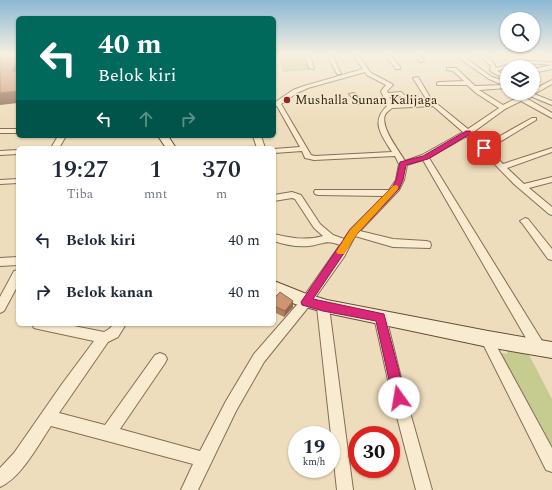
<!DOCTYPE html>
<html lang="id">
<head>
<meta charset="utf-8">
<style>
	body { margin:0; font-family:Spectral,serif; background:#f2f2f3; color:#1f2937; height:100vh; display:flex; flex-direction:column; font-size:15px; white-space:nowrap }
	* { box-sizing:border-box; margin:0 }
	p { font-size:13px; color:#747a83 }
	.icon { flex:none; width:22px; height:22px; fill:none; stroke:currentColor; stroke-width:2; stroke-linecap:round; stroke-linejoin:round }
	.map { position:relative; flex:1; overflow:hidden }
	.side { position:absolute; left:16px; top:146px; width:260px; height:180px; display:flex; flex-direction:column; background:#fff; border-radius:6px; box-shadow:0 1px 3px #0004 }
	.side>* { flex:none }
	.hud { position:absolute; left:16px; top:16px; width:260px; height:122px; border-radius:6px; box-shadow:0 1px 3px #0004; background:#00695c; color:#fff; overflow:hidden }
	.controls { position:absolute; left:500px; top:12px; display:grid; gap:8px }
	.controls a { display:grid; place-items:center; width:40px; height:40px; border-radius:50%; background:#fff; box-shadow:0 1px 3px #0004; font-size:20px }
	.speed { position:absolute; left:288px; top:426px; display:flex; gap:8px; font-size:20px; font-weight:700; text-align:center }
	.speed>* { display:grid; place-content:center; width:52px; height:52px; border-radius:50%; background:#fff; box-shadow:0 1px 3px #0004; line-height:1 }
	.speed small { font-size:10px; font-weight:400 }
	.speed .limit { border:6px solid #d22; background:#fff; color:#111 }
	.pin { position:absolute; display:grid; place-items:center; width:34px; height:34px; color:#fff; margin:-17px; border-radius:8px; box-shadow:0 2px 6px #0006 }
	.me { position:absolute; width:44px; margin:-22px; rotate:347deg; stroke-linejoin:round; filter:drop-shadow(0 0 3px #0008) }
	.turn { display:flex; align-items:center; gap:14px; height:84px; padding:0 16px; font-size:18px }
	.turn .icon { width:52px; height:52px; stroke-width:2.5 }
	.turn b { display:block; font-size:28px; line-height:34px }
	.lanes { display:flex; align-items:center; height:38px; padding:0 16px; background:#0003; justify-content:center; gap:20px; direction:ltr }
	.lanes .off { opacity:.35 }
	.eta { display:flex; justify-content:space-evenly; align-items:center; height:68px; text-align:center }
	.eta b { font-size:24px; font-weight:600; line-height:28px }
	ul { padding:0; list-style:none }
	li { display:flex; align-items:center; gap:12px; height:52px; padding:0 16px }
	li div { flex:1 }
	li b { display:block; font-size:15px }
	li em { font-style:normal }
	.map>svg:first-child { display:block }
	.green { fill:#c6cb90 }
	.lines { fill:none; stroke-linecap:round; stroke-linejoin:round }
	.street-casing { stroke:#856e55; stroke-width:2 }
	.secondary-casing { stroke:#664f39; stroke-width:2 }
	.street { fill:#f9ebcf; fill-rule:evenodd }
	.secondary { fill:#f9ebcf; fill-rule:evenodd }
	.wall { fill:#b08061 }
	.shaded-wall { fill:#90684f }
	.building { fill:#cd9571; stroke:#90684f }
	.route { fill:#db2777; stroke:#8e194d }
	.slow { fill:#f59e0b }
	.poi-dot { fill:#942529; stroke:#f5e8cb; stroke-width:1.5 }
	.labels { text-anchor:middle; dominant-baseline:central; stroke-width:3; stroke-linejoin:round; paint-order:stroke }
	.far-poi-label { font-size:13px; fill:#34261b; stroke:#f5e8cb; text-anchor:start }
</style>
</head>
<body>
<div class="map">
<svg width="552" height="490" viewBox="0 0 552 490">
	<rect width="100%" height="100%" fill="#eeddbc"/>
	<g class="green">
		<path d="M279,55H304L309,70L282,72Z"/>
		<path d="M505,348L528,353L552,399V459L495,352L508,354Z"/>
	</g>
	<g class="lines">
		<g class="street-casing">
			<g id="street">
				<path d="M305,55H310L314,69L309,68Z"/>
				<path d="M327,55H332L341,74H337Z"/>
				<path d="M353,55H358L371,73L392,84L393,85L387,91L388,93L401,92L408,98L405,100L400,96L389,97L393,102L392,104L428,102L413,78L418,77L431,99L468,129L499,108L476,93L467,85H437V83L439,82L464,81L453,71L447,70V68H456L475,86L503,85L489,79L459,58V55H464V57L467,59L492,77L507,82V88L479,90L503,105L527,93H533V90L552,80V84L534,94L552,101V105L530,96L526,98L552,113V118L521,101L505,109L472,133L484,145L532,118H536V120L488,149L503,164L552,148V152L507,168L524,184L552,177V182L529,188L552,207V215L549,214L514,184L467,136L429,158L544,344L545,348L544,352L539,354L534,352L423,160L407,165L404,180L399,190L360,231L393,239L426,241L430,242L431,245L430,248L393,247L355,236L344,257L310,305L264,362L236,411L198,490H181L193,464L51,426C38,445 21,478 0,487V468L14,453L62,384L94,341L38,329L34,328L32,324H64L104,332L109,329L114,324H126L118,337L108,342L59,413L105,425L155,355L160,353L165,355L167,359L165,363L120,429L200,451L226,401L254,354L302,299L340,245C326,239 323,244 309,246C297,247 285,245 274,241V234C291,238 305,241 323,236L314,228L295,199L292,198L274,201V195L292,192L301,195L320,224L333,235L344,239L350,230L384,196L318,195L315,194L314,192L315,190H389L396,180L399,164L395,156L314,160L305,158L302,151L274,153V149L300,147L277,106L274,107V103L293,90L304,86L363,69ZM365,72L367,75L386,85L381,91L385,100L363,101L354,93L349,94L359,104H386L387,106C370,122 382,136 392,152L315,156L311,155L281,104L297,93L308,88ZM433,106L463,132L422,155L405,161C400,152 380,127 385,115C386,112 390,110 392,108Z"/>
				<path d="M385,55H390L400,67V69H396Z"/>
				<path d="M414,55H419L424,61L420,62Z"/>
				<path d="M479,55C486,55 494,61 496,68L527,61L552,62V69L533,73V69L552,65L527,63L507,67L497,71L507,76V80L492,72L490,70L491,66Z"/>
				<rect x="0" y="129" width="18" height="4"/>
				<path d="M58,136H66L59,148H51Z"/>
				<path d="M253,136H261L265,148H257Z"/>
				<path d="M18,150V154L0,155V151Z"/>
				<path d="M18,179V183L0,184V180Z"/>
				<path d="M525,218L528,219L552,249V260L548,259L522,223L520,221Z"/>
				<path d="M18,257V265L0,266V258Z"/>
				<path d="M18,270V285L4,311L0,313V297L14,271Z"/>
				<path d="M323,302L327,304L329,307L353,490H337L317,307L319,304Z"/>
				<path d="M380,312L384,313L386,317L406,398L432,490H416L392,398L374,317L376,313Z"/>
				<path d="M487,334L491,336L552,448V472L546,470L481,340L483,336Z"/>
			</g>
		</g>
		<g class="secondary-casing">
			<g id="secondary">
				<path d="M158,136H168L176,148H166Z"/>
				<path d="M274,281L304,293L327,300L488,331L552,342V358L488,347L327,313L295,304L274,294Z"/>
			</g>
		</g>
		<use href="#street" class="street"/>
		<use href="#secondary" class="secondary"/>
	</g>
	<path class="wall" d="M274,299L293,307L284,317L274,312Z"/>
	<g class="shaded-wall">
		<path d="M18,60V80L12,71Z"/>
		<path d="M18,91V103L0,105V93Z"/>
		<path d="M293,301V307L284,317L285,311Z"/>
	</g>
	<g class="building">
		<path d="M0,55H18V60L12,71H18V91L0,93V68L2,64H0Z"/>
		<path d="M280,292L293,301L285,311L274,306V299Z"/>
	</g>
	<linearGradient id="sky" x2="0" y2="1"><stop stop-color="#8bb8d4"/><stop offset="0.44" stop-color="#f7f0e1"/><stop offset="1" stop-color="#f7f0e1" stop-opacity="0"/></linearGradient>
	<rect width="552" height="124" fill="url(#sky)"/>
	<path class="route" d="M466,131H470L487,146V149H482L468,135L428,159L406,165L403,180L399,189L357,234L313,299L384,314L406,398L404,402L399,404L395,402L393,398L376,321L323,311L302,305L301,302L350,230L393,186L396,180L400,162L423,156Z"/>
	<path class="slow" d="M396,185L398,186V189L357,234L344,254H338L336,252L350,230L393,186Z"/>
	<circle class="poi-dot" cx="287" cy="100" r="4"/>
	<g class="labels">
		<g class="far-poi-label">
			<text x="295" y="100">Mushalla Sunan Kalijaga</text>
		</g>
	</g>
</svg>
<div class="controls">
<a><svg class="icon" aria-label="search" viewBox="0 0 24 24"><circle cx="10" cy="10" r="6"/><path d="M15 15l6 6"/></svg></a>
<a><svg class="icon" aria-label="layers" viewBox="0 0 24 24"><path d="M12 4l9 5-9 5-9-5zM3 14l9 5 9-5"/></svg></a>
</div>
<div class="speed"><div>19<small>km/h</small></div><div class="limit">30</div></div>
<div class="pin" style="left:484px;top:148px;background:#d93025"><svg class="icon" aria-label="arrive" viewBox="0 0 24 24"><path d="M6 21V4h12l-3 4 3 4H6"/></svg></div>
<svg class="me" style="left:399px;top:398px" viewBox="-20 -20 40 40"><circle r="19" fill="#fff"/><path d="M0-13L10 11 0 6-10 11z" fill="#db2777"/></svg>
<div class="hud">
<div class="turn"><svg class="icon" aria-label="left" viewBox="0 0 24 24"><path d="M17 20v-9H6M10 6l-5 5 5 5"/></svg><div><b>40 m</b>Belok kiri</div></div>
<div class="lanes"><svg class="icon" aria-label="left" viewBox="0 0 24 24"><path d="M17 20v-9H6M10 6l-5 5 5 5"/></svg><svg class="icon off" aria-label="ahead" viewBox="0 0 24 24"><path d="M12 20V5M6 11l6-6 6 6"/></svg><svg class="icon off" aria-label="right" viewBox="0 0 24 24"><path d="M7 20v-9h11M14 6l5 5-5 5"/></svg></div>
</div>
<section class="side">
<div class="eta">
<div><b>19:27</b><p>Tiba</p></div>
<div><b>1</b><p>mnt</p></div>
<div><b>370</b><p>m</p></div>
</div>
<ul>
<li><svg class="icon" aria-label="left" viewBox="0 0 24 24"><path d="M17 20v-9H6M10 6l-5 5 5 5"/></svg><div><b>Belok kiri</b></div><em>40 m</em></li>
<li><svg class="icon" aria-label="right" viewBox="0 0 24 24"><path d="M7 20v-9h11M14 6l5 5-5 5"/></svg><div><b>Belok kanan</b></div><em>40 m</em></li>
</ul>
</section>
</div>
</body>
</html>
